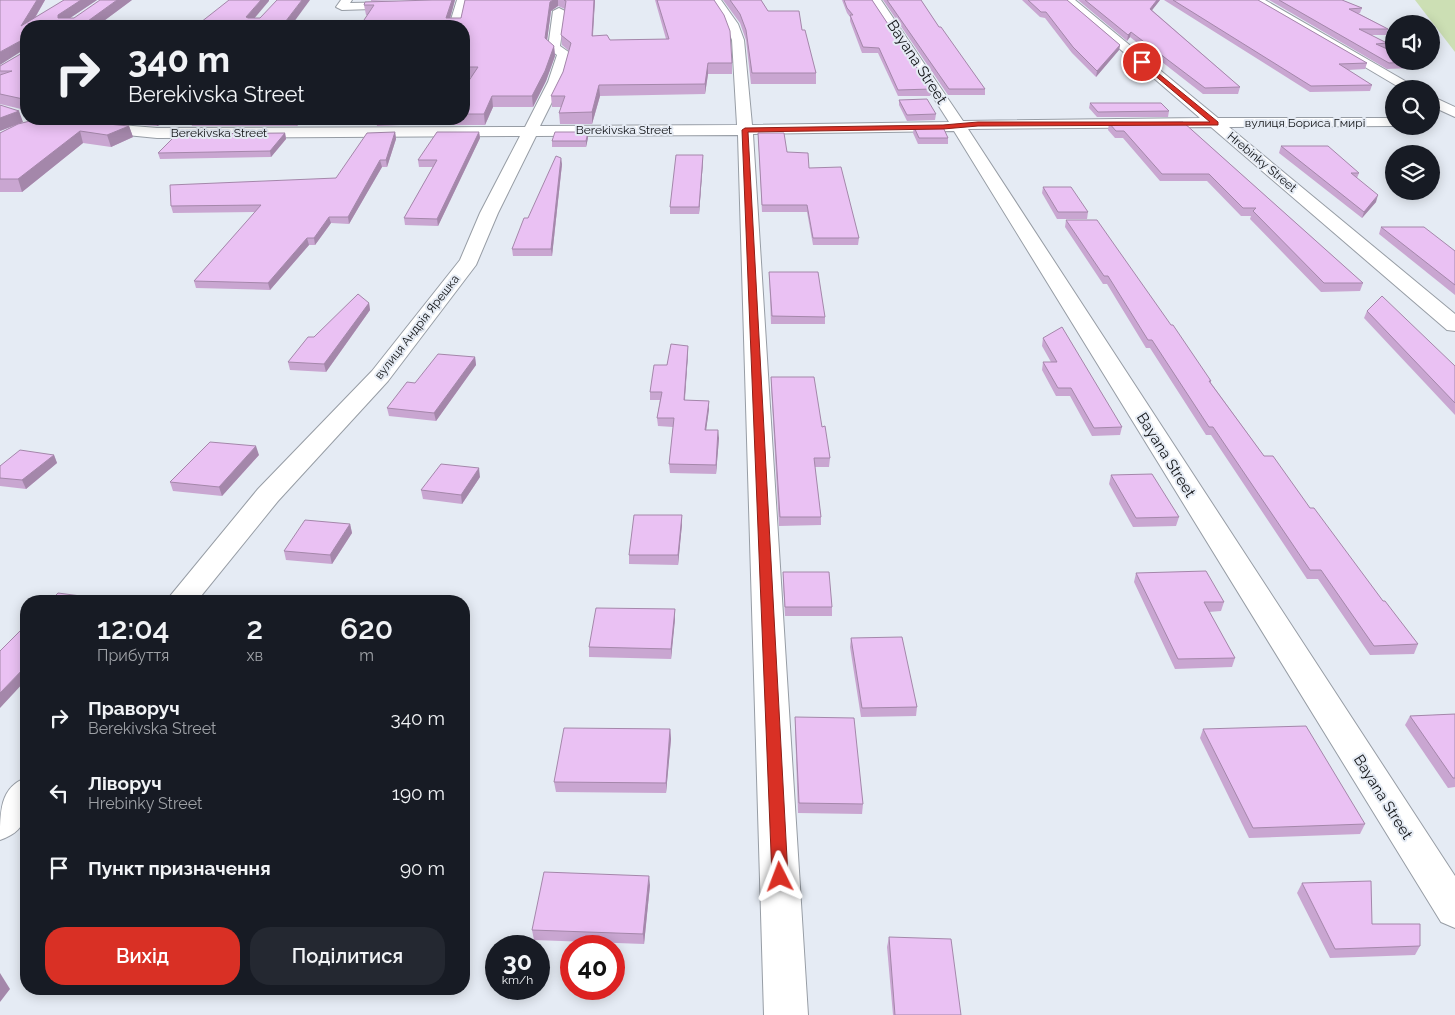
<!DOCTYPE html>
<html lang="uk">
<head>
<meta charset="utf-8">
<style>
	body { margin:0; font-family:Raleway,sans-serif; background:#242831; color:#f1f3f6; height:100vh; display:flex; flex-direction:column; font-size:19px; white-space:nowrap }
	* { box-sizing:border-box; margin:0 }
	p { font-size:16px; color:#9ea1a6 }
	.icon { flex:none; width:28px; height:28px; fill:none; stroke:currentColor; stroke-width:2; stroke-linecap:round; stroke-linejoin:round }
	.map { position:relative; flex:1; overflow:hidden }
	.details { position:absolute; left:20px; top:595px; width:450px; height:400px; display:flex; flex-direction:column; background:#171b24; border-radius:20px; box-shadow:0 2px 12px #0003 }
	.details>* { flex:none }
	.guide { position:absolute; left:20px; top:20px; width:450px; height:105px; border-radius:20px; box-shadow:0 2px 12px #0003; background:#171b24; color:#f1f3f6; overflow:hidden }
	.buttons { position:absolute; left:1385px; top:15px; display:grid; gap:10px }
	.buttons a { display:grid; place-items:center; width:55px; height:55px; border-radius:50%; background:#171b24; box-shadow:0 2px 12px #0003; font-size:25px }
	.speed { position:absolute; left:485px; top:935px; display:flex; gap:10px; font-size:25px; font-weight:700; text-align:center }
	.speed>* { display:grid; place-content:center; width:65px; height:65px; border-radius:50%; background:#171b24; box-shadow:0 2px 12px #0003; line-height:1 }
	.speed small { font-size:12px; font-weight:400 }
	.speed .limit { border:8px solid #d22; background:#fff; color:#111 }
	.pin { position:absolute; display:grid; place-items:center; width:42px; height:42px; color:#fff; margin:-21px; border:2px solid #fff; border-radius:50%; box-shadow:0 1px 5px #0007 }
	.me { position:absolute; width:55px; margin:-28px; rotate:357deg; stroke-linejoin:round; filter:drop-shadow(0 0 4px #0008) }
	.turn { display:flex; align-items:center; gap:18px; height:105px; padding:0 25px; font-size:22px }
	.turn .icon { width:65px; height:65px; stroke-width:2.5 }
	.turn b { display:block; font-size:35px; line-height:42px }
	.eta { display:flex; justify-content:space-evenly; align-items:center; height:85px; text-align:center }
	.eta b { font-size:30px; font-weight:600; line-height:35px }
	.primary-button { display:flex; gap:10px; margin-top:auto; padding:10px 25px }
	.primary-button a { flex:1; height:58px; border-radius:20px; background:#d93025; color:#fff; font-size:20px; font-weight:600; line-height:58px; text-align:center }
	.primary-button a+a { background:#242831; color:#f1f3f6 }
	ul { padding:0; list-style:none }
	li { display:flex; align-items:center; gap:15px; height:75px; padding:0 25px }
	li div { flex:1 }
	li b { display:block; font-size:19px }
	li em { font-style:normal }
	.map>svg:first-child { display:block }
	.green { fill:#ccdfb4 }
	.lines { fill:none; stroke-linecap:round; stroke-linejoin:round }
	.minor-casing { stroke:#979da5; stroke-width:2 }
	.minor { fill:#fff; fill-rule:evenodd }
	.wall { fill:#c9a6d1 }
	.shaded-wall { fill:#a487aa }
	.building { fill:#eac1f3; stroke:#a487aa }
	.route { fill:#d93025; stroke:#8d1f18 }
	.labels { text-anchor:middle; dominant-baseline:central; stroke-width:4; stroke-linejoin:round; paint-order:stroke }
	.far-street-label { font-size:12px; fill:#111316; stroke:#e5ebf4 }
	.street-label { font-size:15px; fill:#111316; stroke:#e5ebf4 }
</style>
</head>
<body>
<div class="map">
<svg width="1455" height="1015" viewBox="0 0 1455 1015">
	<rect width="100%" height="100%" fill="#e5ebf4"/>
	<path class="green" d="M1415,0H1455V52Z"/>
	<g class="lines">
		<g class="minor-casing">
			<g id="minor">
				<path d="M341,0H352L350,3L402,2L408,5L402,8L342,10L336,7Z"/>
				<path d="M457,0H467L461,26H449Z"/>
				<path d="M710,0H721L738,24L744,40L752,125L949,122L871,0H881L963,121L1200,118L1063,0H1075L1218,118H1394V126L1229,127L1455,314V331L1447,330L1211,127L968,129L1455,876V928L1441,922L954,131L753,134L808,1015H764L738,135L536,136L498,213L476,265L388,381L278,501L197,601H166L258,489L372,371L460,260L480,213L520,136L157,138L46,127L29,122L27,119H49L157,128L525,127L548,82L557,55L548,48L553,11L559,8L565,11L560,46L570,53L562,82L540,126L737,125L732,40L726,24Z"/>
				<path d="M1252,0H1265L1419,89H1402Z"/>
				<path d="M1431,96L1455,107V117L1431,106Z"/>
				<path d="M26,778C26,807 33,829 0,840C0,812 0,787 26,778Z"/>
			</g>
		</g>
		<use href="#minor" class="minor"/>
	</g>
	<g class="wall">
		<path d="M0,0H45L35,18L64,0H97L70,18H74L132,0L97,26H26V112L25,110L0,104V66L24,52V50Z"/>
		<path d="M371,0H400L371,1Z"/>
		<path d="M432,0H455L450,18H461L465,0H595L593,36L610,40L666,39L655,0H714L732,63V74H708L705,94L600,96L592,124H560L559,113L561,107H552L551,96L563,72L569,51L562,45L561,35L565,9L558,6L551,11L547,40L554,46L555,56L546,81L533,107H493L485,125H447L446,119H464V88L471,77L464,78V26L366,15L364,5Z"/>
		<path d="M723,0H761L768,11L802,30L816,73V84H751L746,40L740,23Z"/>
		<path d="M842,0H872L931,89L930,96H898L878,53H862L850,21V17L847,13Z"/>
		<path d="M883,0H921L939,27L985,89V95H948Z"/>
		<path d="M1022,0H1067L1120,45L1119,50L1096,77L1072,53L1045,18L1040,17Z"/>
		<path d="M1078,0H1160L1152,10L1240,87L1238,94H1203L1130,37L1127,41Z"/>
		<path d="M1164,0H1258L1367,63L1365,69L1348,70L1372,85L1370,91L1310,92Z"/>
		<path d="M1269,0H1342L1362,8L1360,13H1358L1388,29L1386,35H1370L1387,43L1386,48L1414,62L1412,68L1387,69Z"/>
		<path d="M899,100L936,114L935,120L907,121L899,105Z"/>
		<path d="M1090,103L1169,111L1168,117H1097L1089,108Z"/>
		<path d="M0,105L23,122L19,124L38,119H176L157,126L66,120L129,126L133,137L111,147L83,143L22,192H0V133L15,125L0,131Z"/>
		<path d="M190,119H302L297,126H192Z"/>
		<path d="M402,119L400,125L377,126L376,120Z"/>
		<path d="M1183,122L1363,283L1360,291L1321,292L1250,219L1251,216H1241L1207,181H1160L1123,138H1115L1108,130L1109,123Z"/>
		<path d="M914,127L948,138V144H918L913,133Z"/>
		<path d="M395,132L396,139L387,167H382L349,224L331,223L315,245H309L270,290L196,288L194,281L255,212L173,213L171,206L336,178Z"/>
		<path d="M479,132L480,138L438,226L405,225L404,218L433,167H419L418,160Z"/>
		<path d="M285,133L286,139L271,157L160,159L158,153Z"/>
		<path d="M758,133L809,168L859,238L858,245H813L807,212H762Z"/>
		<path d="M588,138L586,147H552V141Z"/>
		<path d="M1281,146L1359,173L1357,178L1376,202L1362,218L1279,153Z"/>
		<path d="M703,161L699,214H670V207Z"/>
		<path d="M562,164L552,256H513L512,249L528,218Z"/>
		<path d="M1043,187L1088,212L1087,219H1057L1042,193Z"/>
		<path d="M1066,220L1211,381V383L1264,456L1310,508L1383,601L1418,644L1414,654L1370,655L1318,579H1307L1211,435H1206L1150,348H1146L1107,284H1103L1065,227Z"/>
		<path d="M1381,227L1455,251V295L1379,234Z"/>
		<path d="M769,272L825,317V324H771Z"/>
		<path d="M369,303L370,310L326,372L290,370L288,362L314,337Z"/>
		<path d="M1367,311L1455,366V415L1364,318Z"/>
		<path d="M1043,338L1122,427L1120,435L1092,436L1070,396H1056L1042,370L1043,362H1051L1042,346Z"/>
		<path d="M688,346V354L685,400L709,401V409L706,430L719,438L716,474L670,473L669,464L673,427L658,426L657,418L660,400H650V392L667,365Z"/>
		<path d="M475,357L476,365L436,421L389,416L387,408L415,383Z"/>
		<path d="M771,377L822,427L830,458L829,467H815L821,517V525L779,526L771,385Z"/>
		<path d="M54,455L57,463L26,489L0,486V466Z"/>
		<path d="M259,455L222,496L173,491L170,482Z"/>
		<path d="M1111,475L1179,517L1176,526L1133,527L1109,484Z"/>
		<path d="M480,477L462,504L423,499L421,490Z"/>
		<path d="M350,524L352,533L332,564L286,560L284,551Z"/>
		<path d="M682,524L678,565L629,564V555Z"/>
		<path d="M783,572L832,607V616H785L783,582Z"/>
		<path d="M1136,573L1224,602L1221,611L1209,612L1235,658L1232,667L1175,669L1134,582Z"/>
		<path d="M675,609V619L671,659L589,657V647Z"/>
		<path d="M851,638L917,707L916,716L861,717L850,647Z"/>
		<path d="M1455,714V787L1448,788L1405,725L1410,716Z"/>
		<path d="M795,717L863,804L862,814L798,813L795,727Z"/>
		<path d="M670,729L671,739L666,793L556,792L554,782Z"/>
		<path d="M1203,729L1365,824L1360,834L1249,838L1200,738Z"/>
		<path d="M1302,883L1372,924L1420,946L1415,955L1330,958L1297,893Z"/>
		<path d="M650,885L644,944L534,940L532,930Z"/>
		<path d="M889,937L961,1015H893L887,947Z"/>
	</g>
	<g class="shaded-wall">
		<path d="M37,0H45L30,26H21Z"/>
		<path d="M81,0H97L61,24L58,18V15Z"/>
		<path d="M117,0H132L97,26H81Z"/>
		<path d="M261,0H269V1L248,26L246,17Z"/>
		<path d="M302,0H310L291,26H282Z"/>
		<path d="M452,0H455L448,26L446,18Z"/>
		<path d="M553,0H558V6L551,11L546,48L545,38L550,2Z"/>
		<path d="M594,0H595L592,46V36Z"/>
		<path d="M1157,0H1160L1149,14L1150,9Z"/>
		<path d="M1131,32L1130,37L1127,41L1128,35Z"/>
		<path d="M22,40L25,49L0,65V52Z"/>
		<path d="M1120,45L1119,50L1096,77L1097,71Z"/>
		<path d="M554,46L555,56L546,81L533,107L532,96Z"/>
		<path d="M708,63V74L705,94V84Z"/>
		<path d="M599,85L600,96L592,124V112Z"/>
		<path d="M492,96L493,107L485,125L484,114Z"/>
		<path d="M19,111L23,122L0,131V118Z"/>
		<path d="M155,119H176L157,126Z"/>
		<path d="M295,119H302L297,126Z"/>
		<path d="M399,119H402L400,125L399,120Z"/>
		<path d="M129,126L133,137L111,147L107,135Z"/>
		<path d="M80,131L83,143L22,192L18,179Z"/>
		<path d="M395,132L396,139L387,167L386,160Z"/>
		<path d="M479,132L480,138L438,226L437,219Z"/>
		<path d="M588,132V138L586,147V141Z"/>
		<path d="M285,133L286,139L271,157L270,151Z"/>
		<path d="M703,155V161L699,214V207Z"/>
		<path d="M561,158L562,164L552,256L551,249Z"/>
		<path d="M380,160L382,167L349,224L348,217Z"/>
		<path d="M1378,195L1376,202L1362,218L1364,212Z"/>
		<path d="M329,217L331,223L315,245L314,238Z"/>
		<path d="M307,238L309,245L270,290L268,283Z"/>
		<path d="M369,303L370,310L326,372L324,364Z"/>
		<path d="M688,346V354L684,409V400Z"/>
		<path d="M475,357L476,365L436,421L434,413Z"/>
		<path d="M709,401V409L705,438V430Z"/>
		<path d="M718,430L719,438L716,474V465Z"/>
		<path d="M256,446L259,455L222,496L219,487Z"/>
		<path d="M54,455L57,463L26,489L22,480Z"/>
		<path d="M479,468L480,477L462,504L461,495Z"/>
		<path d="M682,515V524L678,565V555Z"/>
		<path d="M350,524L352,533L332,564L330,555Z"/>
		<path d="M675,609V619L671,659V649Z"/>
		<path d="M26,666V680L0,708V693Z"/>
		<path d="M670,729L671,739L666,793V783Z"/>
		<path d="M649,876L650,885L644,944L643,934Z"/>
		<path d="M0,973L10,989L0,1002Z"/>
	</g>
	<g class="building">
		<path d="M0,0H37L21,26L64,0H81L58,15V18H74L100,0H117L81,26H26V106H24L23,99L0,94V75L12,71H0V66L24,52V40H22L0,52Z"/>
		<path d="M229,0H261L246,17L248,18H260L277,0H302L282,26H196Z"/>
		<path d="M432,0H452L446,18H461L465,0H553L550,2L545,38L554,46L545,71L532,96H492L484,114H464V88L478,67H464V26H360L374,5H364L365,2Z"/>
		<path d="M564,0H594L592,36L607,35L610,40L669,39L657,0H714L724,15L730,31L732,63H708L705,84L599,85L592,112L559,113L565,96H551L563,72L571,43L561,35L566,1Z"/>
		<path d="M730,0H761L768,11H799L802,30H805L816,73H752L746,30L740,14Z"/>
		<path d="M844,0H872L931,89L898,90L879,48L863,47L850,15H853L847,8Z"/>
		<path d="M887,0H921L939,27H941L985,89H949Z"/>
		<path d="M1028,0H1067L1120,45L1097,71L1073,47L1046,12H1041Z"/>
		<path d="M1085,0H1157L1150,9L1240,87L1205,88L1131,32L1128,35Z"/>
		<path d="M1173,0H1258L1367,63L1339,64L1372,85L1311,86Z"/>
		<path d="M1279,0H1342L1362,8L1349,9L1388,29H1359L1387,43L1376,44L1394,52V61H1412L1414,62L1389,63Z"/>
		<path d="M927,99L936,114L907,115L899,100Z"/>
		<path d="M1090,103H1161L1169,111L1098,112Z"/>
		<path d="M0,105L19,111L0,118Z"/>
		<path d="M38,119H55L129,126L107,135L80,131L18,179H0V133L18,124Z"/>
		<rect x="376" y="119" width="23" height="1"/>
		<path d="M1183,122L1363,283H1324L1253,211L1256,208H1243L1209,174H1162L1124,131H1116L1109,123Z"/>
		<path d="M914,127H943L948,138H919Z"/>
		<path d="M395,132L386,160H380L348,217H329L314,238H307L268,283L194,281L261,205L171,206L170,185L336,178L367,133Z"/>
		<path d="M437,132H479L437,219L404,218L437,160H418Z"/>
		<path d="M555,132H588L586,141H552Z"/>
		<path d="M285,133L270,151L158,153L177,134Z"/>
		<path d="M758,133H784L787,152L808,153L809,168L841,167L859,238H813L807,205H762Z"/>
		<path d="M1281,146H1328L1359,173H1351L1378,195L1364,212Z"/>
		<path d="M676,155H703L699,207H670Z"/>
		<path d="M556,156L561,158L551,249H512L524,218H528Z"/>
		<path d="M1043,187H1071L1088,212H1058Z"/>
		<path d="M1066,220H1097L1171,325H1173L1211,381H1209L1264,456H1273L1310,508H1314L1383,601H1385L1418,644L1374,646L1321,570H1310L1213,427H1209L1152,340H1148L1108,276H1104Z"/>
		<path d="M1381,227H1424L1455,251V285Z"/>
		<path d="M769,272H818L825,317L772,316Z"/>
		<path d="M358,294L369,303L324,364L288,362L308,337H314Z"/>
		<path d="M1382,296L1455,366V403L1367,311Z"/>
		<path d="M1062,327L1122,427L1094,428L1071,388H1058L1043,362H1057L1043,338Z"/>
		<path d="M671,344L688,346L684,400L709,401L705,430H718L716,465L669,464L674,418H657L662,392H650L654,365H667Z"/>
		<path d="M438,354L475,357L434,413L387,408L407,382L415,383Z"/>
		<path d="M771,377H814L822,427L825,426L830,458H814L821,517H780Z"/>
		<path d="M210,442L256,446L219,487L170,482Z"/>
		<path d="M20,450L54,455L22,480L0,478V466Z"/>
		<path d="M441,464L479,468L461,495L421,490Z"/>
		<path d="M1152,474L1179,517L1136,518L1111,475Z"/>
		<path d="M634,515H682L678,555H629Z"/>
		<path d="M305,520L350,524L330,555L284,551Z"/>
		<path d="M1206,571L1224,602H1204L1235,658L1178,659L1136,573Z"/>
		<path d="M783,572H829L832,607H785Z"/>
		<path d="M58,593L96,598L93,601H50Z"/>
		<path d="M302,596L338,601H298Z"/>
		<path d="M596,608L675,609L671,649L589,647Z"/>
		<path d="M26,625V666L0,693V651Z"/>
		<path d="M902,637L917,707L862,708L851,638Z"/>
		<path d="M1455,714V778H1453L1410,716Z"/>
		<path d="M795,717L854,718L863,804L799,803Z"/>
		<path d="M1306,726L1365,824L1253,828L1203,729Z"/>
		<path d="M564,728L670,729L666,783L554,782Z"/>
		<path d="M544,872L649,876L643,934L532,930Z"/>
		<path d="M1371,881L1372,924H1420V946L1335,949L1302,883Z"/>
		<path d="M889,937L951,939L961,1015H895Z"/>
	</g>
	<path class="route" d="M1142,60L1218,122V125L978,126L943,129L748,132L788,877L786,882L780,884L774,882L772,877L742,130L745,128L943,125L978,122H1210L1140,63Z"/>
	<g class="labels">
		<g class="far-street-label">
			<text x="1305" y="123">вулиця Бориса Гмирі</text>
			<text x="624" y="130">Berekivska Street</text>
			<text x="219" y="133">Berekivska Street</text>
			<text transform="translate(1262 162) rotate(40)">Hrebinky Street</text>
			<text transform="translate(417 327) rotate(-52)">вулиця Андрія Ярешка</text>
		</g>
		<g class="street-label">
			<text transform="translate(917 62) rotate(57)">Bayana Street</text>
			<text transform="translate(1166 455) rotate(58)">Bayana Street</text>
			<text transform="translate(1383 797) rotate(58)">Bayana Street</text>
		</g>
	</g>
</svg>
<div class="buttons">
<a><svg class="icon" aria-label="sound" viewBox="0 0 24 24"><path d="M4 9h4l5-4v14l-5-4H4zM17 9q2 3 0 6"/></svg></a>
<a><svg class="icon" aria-label="search" viewBox="0 0 24 24"><circle cx="10" cy="10" r="6"/><path d="M15 15l6 6"/></svg></a>
<a><svg class="icon" aria-label="layers" viewBox="0 0 24 24"><path d="M12 4l9 5-9 5-9-5zM3 14l9 5 9-5"/></svg></a>
</div>
<div class="speed"><div>30<small>km/h</small></div><div class="limit">40</div></div>
<div class="pin" style="left:1142px;top:62px;background:#d93025"><svg class="icon" aria-label="arrive" viewBox="0 0 24 24"><path d="M6 21V4h12l-3 4 3 4H6"/></svg></div>
<svg class="me" style="left:780px;top:877px" viewBox="-20 -20 40 40"><path d="M0-17L14 15 0 8-14 15z" fill="#d93025" stroke="#fff" stroke-width="4"/></svg>
<div class="guide">
<div class="turn"><svg class="icon" aria-label="right" viewBox="0 0 24 24"><path d="M7 20v-9h11M14 6l5 5-5 5"/></svg><div><b>340 m</b>Berekivska Street</div></div>
</div>
<section class="details">
<div class="eta">
<div><b>12:04</b><p>Прибуття</p></div>
<div><b>2</b><p>хв</p></div>
<div><b>620</b><p>m</p></div>
</div>
<ul>
<li><svg class="icon" aria-label="right" viewBox="0 0 24 24"><path d="M7 20v-9h11M14 6l5 5-5 5"/></svg><div><b>Праворуч</b><p>Berekivska Street</p></div><em>340 m</em></li>
<li><svg class="icon" aria-label="left" viewBox="0 0 24 24"><path d="M17 20v-9H6M10 6l-5 5 5 5"/></svg><div><b>Ліворуч</b><p>Hrebinky Street</p></div><em>190 m</em></li>
<li><svg class="icon" aria-label="arrive" viewBox="0 0 24 24"><path d="M6 21V4h12l-3 4 3 4H6"/></svg><div><b>Пункт призначення</b></div><em>90 m</em></li>
</ul>
<div class="primary-button"><a>Вихід</a><a>Поділитися</a></div>
</section>
</div>
</body>
</html>
